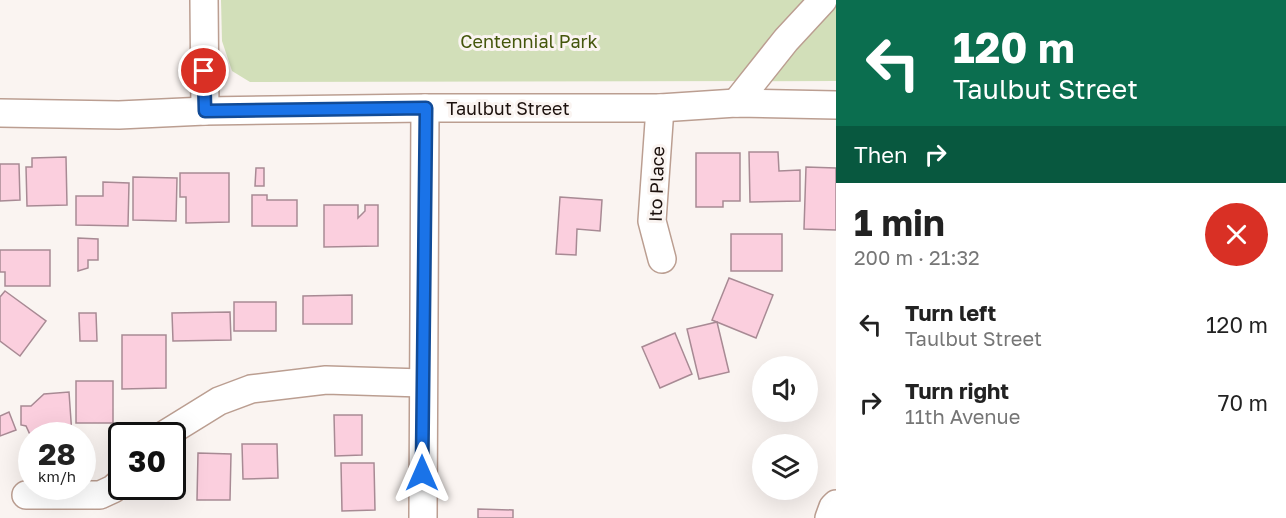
<!DOCTYPE html>
<html lang="en">
<head>
<meta charset="utf-8">
<style>
	body { margin:0; font-family:"Golos Text",sans-serif; background:#f6f6f6; color:#222; height:100vh; display:flex; flex-direction:column; font-size:22px; white-space:nowrap }
	* { box-sizing:border-box; margin:0 }
	p { font-size:20px; color:#767676 }
	.icon { flex:none; width:33px; height:33px; fill:none; stroke:currentColor; stroke-width:2; stroke-linecap:round; stroke-linejoin:round }
	.map { position:relative; flex:1; overflow:hidden }
	.panel { display:flex; flex-direction:column; background:#fff; width:450px }
	.panel>* { flex:none }
	.guide { background:#0b6e4f; color:#fff; overflow:hidden }
	.tools { position:absolute; left:752px; top:356px; display:grid; gap:12px }
	.tools a { display:grid; place-items:center; width:66px; height:66px; border-radius:50%; background:#fff; box-shadow:0 6px 24px #0002; font-size:30px }
	.speed { position:absolute; left:18px; top:422px; display:flex; gap:12px; font-size:30px; font-weight:700; text-align:center }
	.speed>* { display:grid; place-content:center; width:78px; height:78px; border-radius:50%; background:#fff; box-shadow:0 6px 24px #0002; line-height:1 }
	.speed small { font-size:15px; font-weight:400 }
	.speed .limit { border:3px solid #111; border-radius:9px; background:#fff; color:#111 }
	.pin { position:absolute; display:grid; place-items:center; width:51px; height:51px; color:#fff; margin:-26px; border:3px solid #fff; border-radius:50%; box-shadow:0 2px 6px #0007 }
	.me { position:absolute; width:66px; margin:-33px; rotate:0deg; stroke-linejoin:round; filter:drop-shadow(0 0 4px #0008) }
	.turn { display:flex; align-items:center; gap:21px; height:126px; padding:0 18px; font-size:27px }
	.turn .icon { width:78px; height:78px; stroke-width:2.5 }
	.turn b { display:block; font-size:42px; line-height:51px }
	.then { display:flex; align-items:center; height:57px; padding:0 18px; background:#0003; gap:12px; font-size:22px }
	.round { display:grid; place-items:center; flex:none; width:63px; height:63px; border-radius:32px; background:#f6f6f6 }
	.summary { display:flex; align-items:center; justify-content:space-between; height:102px; padding:0 18px }
	h1 { font-size:36px; font-weight:700; line-height:45px }
	ul { padding:0; list-style:none }
	li { display:flex; align-items:center; gap:18px; height:78px; padding:0 18px }
	li div { flex:1 }
	li b { display:block; font-size:22px }
	li em { font-style:normal }
	main { display:flex; flex:1; min-height:0 }
	.map>svg:first-child { display:block }
	.green { fill:#d2dfb9 }
	.building { fill:#fbcfde; stroke:#a88a94; stroke-width:1.5 }
	.lines { fill:none; stroke-linecap:round; stroke-linejoin:round }
	.minor-casing { stroke:#bb9e91; stroke-width:30 }
	.minor { stroke:#fff; stroke-width:27 }
	.route-casing { stroke:#114b97; stroke-width:15 }
	.route { stroke:#1a73e8; stroke-width:10 }
	.labels { text-anchor:middle; dominant-baseline:central; stroke-width:6; stroke-linejoin:round; paint-order:stroke }
	.park-label { font-size:18px; fill:#44560c; stroke:#faf4f1 }
	.street-label { font-size:18px; fill:#1c110d; stroke:#faf4f1 }
</style>
</head>
<body>
<main>
<div class="map">
<svg width="836" height="518" viewBox="0 0 836 518">
	<rect width="100%" height="100%" fill="#faf4f1"/>
	<path class="green" d="M221,0H836V81L250,82L232,71L222,41Z"/>
	<g class="building">
		<path d="M749,152H778L779,171L800,170V201L750,202Z"/>
		<path d="M696,153H740V201H723V207H696Z"/>
		<path d="M66,157L67,205L27,206L26,167H32V158Z"/>
		<path d="M0,164H19L20,200L0,201Z"/>
		<path d="M806,167L836,168V230L804,229Z"/>
		<path d="M256,168H264V186H255Z"/>
		<path d="M180,173H229V222L186,223V197H180Z"/>
		<path d="M133,177L177,178L176,221L133,220Z"/>
		<path d="M103,182L129,183L128,226L76,225V196H103Z"/>
		<path d="M252,195H267V200H297V226H252Z"/>
		<path d="M560,197L602,200L600,231L577,229L576,255L556,254Z"/>
		<path d="M324,205H358V218L365,211V205H378V246L324,247Z"/>
		<rect x="731" y="234" width="51" height="37"/>
		<path d="M78,238L98,239V260H88V268L78,271Z"/>
		<path d="M0,250H50V286H5V272H0Z"/>
		<path d="M729,278L773,295L756,338L712,320Z"/>
		<path d="M5,291L46,321L20,356L0,341V297Z"/>
		<path d="M352,295V324H303V296Z"/>
		<rect x="234" y="302" width="42" height="29"/>
		<path d="M230,312L231,340L173,341L172,313Z"/>
		<path d="M79,313H96L97,341H80Z"/>
		<path d="M717,322L729,372L699,379L687,329Z"/>
		<path d="M675,333L692,374L660,388L642,347Z"/>
		<path d="M122,335H166V388L122,389Z"/>
		<rect x="76" y="381" width="37" height="42"/>
		<path d="M69,392L72,435H32V439L26,426L21,425V406H31L44,394Z"/>
		<path d="M9,412L16,430L0,436V416Z"/>
		<path d="M334,415H362V455L335,456Z"/>
		<path d="M242,444H277L278,478L243,479Z"/>
		<path d="M198,453L231,454L230,500H197Z"/>
		<path d="M341,463H374L375,510L342,511Z"/>
		<path d="M478,509L513,510V518H478Z"/>
	</g>
	<g class="lines">
		<g class="minor-casing">
			<g id="minor">
				<path d="M204,0L205,111"/>
				<path d="M736,103L786,40L823,0"/>
				<path d="M660,108L652,221L662,259"/>
				<path d="M0,113L119,115L205,111L425,108H660L736,103L836,105"/>
				<path d="M164,435L219,401L251,389L326,380L422,383"/>
				<path d="M26,495H100L113,489L122,481"/>
				<path d="M423,518L425,108"/>
				<path d="M829,518L833,507L836,504"/>
			</g>
		</g>
		<use href="#minor" class="minor"/>
	</g>
	<g class="lines">
		<g class="route-casing">
			<path id="route" d="M204,71L205,111L426,108L422,473"/>
		</g>
		<use href="#route" class="route"/>
	</g>
	<g class="labels">
		<g class="park-label">
			<text x="529" y="41">Centennial Park</text>
		</g>
		<g class="street-label">
			<text x="508" y="108">Taulbut Street</text>
			<text transform="translate(656 184) rotate(-88)">Ito Place</text>
		</g>
	</g>
</svg>
<div class="tools">
<a><svg class="icon" aria-label="sound" viewBox="0 0 24 24"><path d="M4 9h4l5-4v14l-5-4H4zM17 9q2 3 0 6"/></svg></a>
<a><svg class="icon" aria-label="layers" viewBox="0 0 24 24"><path d="M12 4l9 5-9 5-9-5zM3 14l9 5 9-5"/></svg></a>
</div>
<div class="speed"><div>28<small>km/h</small></div><div class="limit">30</div></div>
<div class="pin" style="left:204px;top:71px;background:#d93025"><svg class="icon" aria-label="arrive" viewBox="0 0 24 24"><path d="M6 21V4h12l-3 4 3 4H6"/></svg></div>
<svg class="me" style="left:422px;top:473px" viewBox="-20 -20 40 40"><path d="M0-17L14 15 0 8-14 15z" fill="#1a73e8" stroke="#fff" stroke-width="4"/></svg>
</div>
<section class="panel">
<div class="guide">
<div class="turn"><svg class="icon" aria-label="left" viewBox="0 0 24 24"><path d="M17 20v-9H6M10 6l-5 5 5 5"/></svg><div><b>120 m</b>Taulbut Street</div></div>
<div class="then">Then<svg class="icon" aria-label="right" viewBox="0 0 24 24"><path d="M7 20v-9h11M14 6l5 5-5 5"/></svg></div>
</div>
<div class="summary"><div><h1>1 min</h1><p>200 m · 21:32</p></div><a class="round" style="background:#d93025;color:#fff"><svg class="icon" aria-label="close" viewBox="0 0 24 24"><path d="M6 6l12 12M18 6L6 18"/></svg></a></div>
<ul>
<li><svg class="icon" aria-label="left" viewBox="0 0 24 24"><path d="M17 20v-9H6M10 6l-5 5 5 5"/></svg><div><b>Turn left</b><p>Taulbut Street</p></div><em>120 m</em></li>
<li><svg class="icon" aria-label="right" viewBox="0 0 24 24"><path d="M7 20v-9h11M14 6l5 5-5 5"/></svg><div><b>Turn right</b><p>11th Avenue</p></div><em>70 m</em></li>
</ul>
</section>
</main>
</body>
</html>
